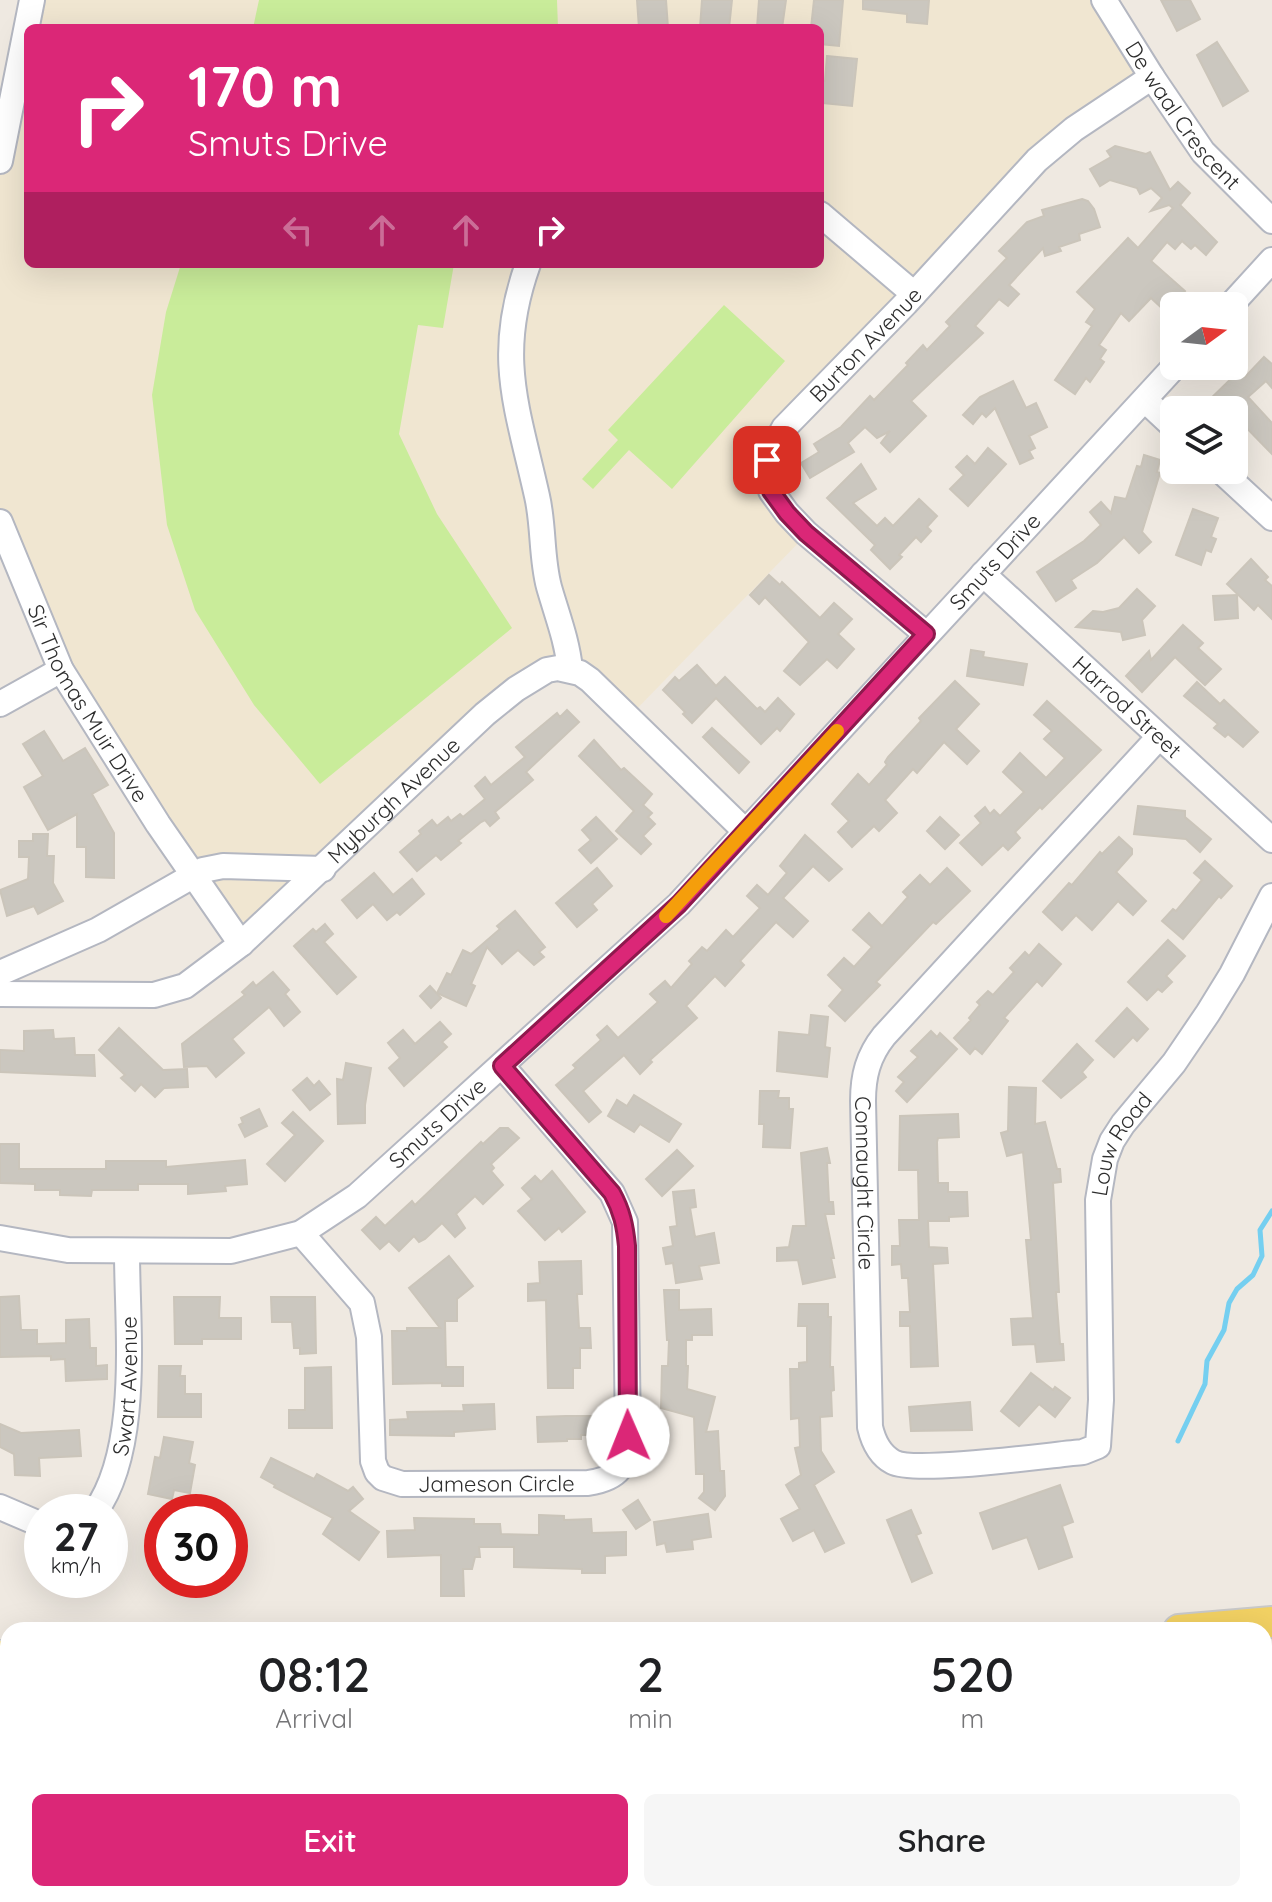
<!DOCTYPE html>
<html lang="en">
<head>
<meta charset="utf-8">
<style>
	body { margin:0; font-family:Quicksand,sans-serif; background:#f6f6f6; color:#202124; height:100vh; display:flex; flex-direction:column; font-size:30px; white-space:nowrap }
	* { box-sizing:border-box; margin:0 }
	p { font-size:26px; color:#757577 }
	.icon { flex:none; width:44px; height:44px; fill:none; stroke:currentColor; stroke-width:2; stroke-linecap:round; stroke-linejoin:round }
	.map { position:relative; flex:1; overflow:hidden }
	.details { position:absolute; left:0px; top:1622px; width:1272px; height:280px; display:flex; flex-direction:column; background:#fff; border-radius:24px 24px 0 0; box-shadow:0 8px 32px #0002 }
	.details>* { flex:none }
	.top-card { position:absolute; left:24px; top:24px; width:800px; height:244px; border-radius:12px; box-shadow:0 8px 32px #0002; background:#db2777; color:#fff; overflow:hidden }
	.needle { width:52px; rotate:75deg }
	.controls { position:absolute; left:1160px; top:292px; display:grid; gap:16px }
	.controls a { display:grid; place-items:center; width:88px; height:88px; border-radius:12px; background:#fff; box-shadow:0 8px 32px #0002; font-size:40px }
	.speed { position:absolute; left:24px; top:1494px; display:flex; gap:16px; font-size:40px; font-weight:700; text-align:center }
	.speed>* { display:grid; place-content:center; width:104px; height:104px; border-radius:50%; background:#fff; box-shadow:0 8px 32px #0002; line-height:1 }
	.speed small { font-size:20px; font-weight:400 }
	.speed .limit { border:12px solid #d22; background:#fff; color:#111 }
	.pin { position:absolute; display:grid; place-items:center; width:68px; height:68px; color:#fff; margin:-34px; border-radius:16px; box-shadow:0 4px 12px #0006 }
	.me { position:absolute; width:88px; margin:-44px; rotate:359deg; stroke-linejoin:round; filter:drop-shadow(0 0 6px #0008) }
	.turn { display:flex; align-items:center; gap:28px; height:168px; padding:0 32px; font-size:36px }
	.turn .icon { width:104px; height:104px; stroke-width:2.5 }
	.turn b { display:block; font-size:56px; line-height:68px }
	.lanes { display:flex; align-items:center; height:76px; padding:0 32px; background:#0003; justify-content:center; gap:40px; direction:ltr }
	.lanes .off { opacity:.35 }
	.eta { display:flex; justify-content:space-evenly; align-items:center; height:136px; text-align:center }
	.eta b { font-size:48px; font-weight:600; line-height:56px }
	.primary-button { display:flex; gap:16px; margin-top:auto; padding:16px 32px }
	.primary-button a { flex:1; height:92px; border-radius:12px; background:#db2777; color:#fff; font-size:32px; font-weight:600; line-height:92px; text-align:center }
	.primary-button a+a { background:#f6f6f6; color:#202124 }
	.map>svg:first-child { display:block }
	.education { fill:#f0e6d1; fill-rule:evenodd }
	.pitch { fill:#c9ec9a }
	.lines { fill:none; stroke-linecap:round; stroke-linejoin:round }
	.stream { stroke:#75cff0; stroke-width:5 }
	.building { fill:#cbc7bf; stroke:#cbc5ba; stroke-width:2 }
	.minor-casing { stroke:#b4b7c1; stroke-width:28 }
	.major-casing { stroke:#c9c9c9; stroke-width:34 }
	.minor { stroke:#fff; stroke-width:24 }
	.major { stroke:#f2d163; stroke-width:30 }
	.rail { stroke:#a3a6b8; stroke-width:5 }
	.route-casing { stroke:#8e194d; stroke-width:20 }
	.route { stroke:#db2777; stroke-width:14 }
	.slow { stroke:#f59e0b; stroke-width:14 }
	.labels { text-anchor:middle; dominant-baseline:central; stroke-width:6; stroke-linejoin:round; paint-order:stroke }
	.street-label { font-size:22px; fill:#2e2e2e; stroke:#fff }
</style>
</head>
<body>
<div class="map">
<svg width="1272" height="1902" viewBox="0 0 1272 1902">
	<rect width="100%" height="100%" fill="#efe9e1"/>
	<path class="education" d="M33,0H1100L1147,81L1072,126L766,459L808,533L625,721L558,669L516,686L241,947L127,772L0,526V156ZM28,28H820V264H28Z"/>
	<g class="pitch">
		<path d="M259,0H557L558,28H253Z"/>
		<path d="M181,264H454L443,328L418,325L399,434L437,514L512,628L320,784L254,705L195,610L167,525L152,395L166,312Z"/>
		<path d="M724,305L785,361L672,489L629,450L593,489L582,479L618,440L608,430Z"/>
	</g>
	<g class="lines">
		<path class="stream" d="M1178,1441L1205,1384L1207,1361L1224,1330L1229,1303L1237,1289L1253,1275L1262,1256L1260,1230L1272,1211"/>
	</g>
	<g class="building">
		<path d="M637,0H666L668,28H639Z"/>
		<path d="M702,0H732L729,28H700Z"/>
		<path d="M759,0H786L782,28H757Z"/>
		<path d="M814,0H843L839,46L820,44V28H811Z"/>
		<path d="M863,0H929L927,24L907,22V14L863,9Z"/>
		<path d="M1161,0H1190L1200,19L1177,31Z"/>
		<path d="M1217,42L1248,91L1223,106L1197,55Z"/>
		<path d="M827,56L857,59L852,106L823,103L820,81H825Z"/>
		<path d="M1115,146L1146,154L1150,152L1170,190L1178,182L1190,193L1180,205L1217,242L1206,255L1195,245L1191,249L1182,241L1175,249L1167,242L1151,261L1185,291L1166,312L1151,298L1129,321L1121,313L1099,345L1106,350L1100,359L1104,362L1090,382L1086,378L1075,394L1055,380L1092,326L1086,322L1095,309L1077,292L1128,238L1138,248L1173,208L1169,205L1151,211L1162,198L1151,188L1140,194L1137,188L1110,180L1100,186L1090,169L1111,157L1107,151Z"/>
		<path d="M1082,199L1088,201L1094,209L1100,227L1079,234L1080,240L1059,247L1061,251L1045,256L1043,248L1009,285L1019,294L1008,306L999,299L975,326L983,333L911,401L926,416L890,452L881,443L890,431L877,438L865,427L848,443L854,452L810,478L801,463L819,452L814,444L841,427L870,396L874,400L908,365L906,363L923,345L927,350L950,326L946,322L1007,258L999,251L1027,222L1044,216L1042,210Z"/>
		<path d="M1264,357L1272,364V388L1266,381L1248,397L1272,423V454L1234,415V410H1199L1239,371L1245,377Z"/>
		<path d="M1013,381L1026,408L1036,403L1047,427L1029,436L1035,448L1029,451L1033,458L1020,464L995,408L986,417L982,413L973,424L963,415L980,397Z"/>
		<path d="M988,448L1006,464L968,506L950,489L964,475L956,467L967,456L975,464Z"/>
		<path d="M1144,455L1160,460L1157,472L1160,473L1142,532L1151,542L1139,553L1124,537L1097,563L1071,580L1076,588L1056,601L1037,572L1084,541L1101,525L1090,512L1101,502L1111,513L1115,497L1126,499L1137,466L1141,467Z"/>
		<path d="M861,464L876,489L853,503L877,526L885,518L893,526L919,499L937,516L927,527L931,531L921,542L916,537L899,555L902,557L890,569L871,550L875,545L827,498Z"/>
		<path d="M1193,509L1218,518L1211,537L1216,539L1211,552L1206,550L1201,565L1176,555Z"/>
		<path d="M1251,559L1268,577L1265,580L1272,586V619L1258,605L1254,610L1227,584Z"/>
		<path d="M769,575L780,585L782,582L820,618L834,603L852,619L838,634L854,649L837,668L827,659L800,685L784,671L809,642L765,597L759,604L750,595Z"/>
		<path d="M1137,589L1155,606L1142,620L1145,635L1123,640L1121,632L1076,627L1093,611L1103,612L1119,608Z"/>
		<path d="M1237,595L1238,618L1215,620L1213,596Z"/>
		<path d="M1183,625L1203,643L1198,648L1221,669L1205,685L1175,657L1142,692L1126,676L1149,651L1151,660Z"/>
		<path d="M971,650L984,652L983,657L1027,664L1023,685L967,676Z"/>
		<path d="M697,665L716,686L725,677L757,709L760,707L765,712L778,698L794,714L780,731L777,728L761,744L716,698L692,723L683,714L685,712L663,690L675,677L679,681Z"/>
		<path d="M955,681L979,704L956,729L979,751L967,764L944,742L917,773L913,769L885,800L897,813L879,831L874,826L852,847L838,832L849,821L832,804L858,774L869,785L887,765L885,762L888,757L921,721L919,718Z"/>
		<path d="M1197,682L1220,704L1224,700L1258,732L1243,747L1228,734L1225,737L1214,728L1218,724L1184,696Z"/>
		<path d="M1047,701L1101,750L1042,809L1040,807L1015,832L1020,838L1008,850L1003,845L982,865L960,843L981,823L975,816L985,807L990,814L994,810L1000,816L1024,792L1003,772L1020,753L1046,778L1065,758L1044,739L1052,731L1034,715Z"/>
		<path d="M567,710L579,722L526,772L533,780L495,812L499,818L490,826L485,820L481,822L458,841L461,843L441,860L436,855L417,871L400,852L421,834L419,831L432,820L437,826L448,817L451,821L460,814L463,817L485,799L475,786L485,777L491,785L525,757L516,747L557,713L560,717Z"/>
		<path d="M712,728L749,762L739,773L703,737Z"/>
		<path d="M44,731L63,761L85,748L108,785L92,794L114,833V878L86,877V847H77V814L48,830L24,787L43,776L23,744Z"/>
		<path d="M594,740L621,770L624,768L652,794L643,805L652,813L648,817L655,824L643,836L651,844L641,854L616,831L634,811L579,756Z"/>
		<path d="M1138,806L1185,811V817L1211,839L1200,852L1186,839L1134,834Z"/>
		<path d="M596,817L617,839L591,863L579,850L591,840L582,830Z"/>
		<path d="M940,817L959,835L945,849L927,831Z"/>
		<path d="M33,834H48L47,856H54L53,883L63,901L38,914L34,906L7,916L0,890L28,879L29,857H19V841H33Z"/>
		<path d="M805,835L842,869L829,881L813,866L783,898L808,921L793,937L776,922L740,961L744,965L725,986L715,976L710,981L686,1006L697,1018L650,1060L652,1062L640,1074L624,1055L583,1091L601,1112L589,1122L556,1085L576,1068L573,1065L601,1040L597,1035L607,1026L618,1038L658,1002L650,994L665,981L671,988L692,964L689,961L702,947L707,951L726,930L733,937L760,908L747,896L757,885L768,895L787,873L780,866Z"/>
		<path d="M1119,837L1132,849V854L1116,872L1146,901L1133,915L1118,901L1092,930L1076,915L1062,930L1043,912L1069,883L1072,885L1100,852L1102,854Z"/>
		<path d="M1205,861L1232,886L1221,898L1219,896L1183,939L1162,921L1173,909L1176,911L1202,880L1194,873Z"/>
		<path d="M597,868L612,886L592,904L597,910L577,927L556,903Z"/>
		<path d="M947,868L970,891L936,924L933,922L876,982L880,985L845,1021L829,1006L843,990L828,975L844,958L854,967L872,947L853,930L869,913L882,926L908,897L903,892L920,875L930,885Z"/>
		<path d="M374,873L393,895L412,879L424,894L400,915L397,912L387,920L373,904L357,918L342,900Z"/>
		<path d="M515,911L545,947L539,952L544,957L534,965L518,950L502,964L487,947L471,984L475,986L466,1006L437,993L447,973L451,975L463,950L471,954L500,929L497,926Z"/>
		<path d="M325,924L333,934L324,942L356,977L337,994L294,946L313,929L316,932Z"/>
		<path d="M1168,940L1185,956L1166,976L1172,982L1162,992L1158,989L1147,1000L1128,982Z"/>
		<path d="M1039,944L1061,964L1042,986L1037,981L1004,1018L1008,1021L982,1054L975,1048L970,1054L954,1038L971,1020L969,1018L980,1005L977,1002L988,991L993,995L1014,972L1010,968L1025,952L1029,956Z"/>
		<path d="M273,972L289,990L285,994L300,1012L284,1026L269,1007L232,1039L244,1053L216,1077L207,1066L184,1067L182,1044L245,995L242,992L253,982L256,986Z"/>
		<path d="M430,986L441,998L431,1008L420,996Z"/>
		<path d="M1127,1008L1148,1029L1137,1041L1133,1037L1114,1057L1096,1041Z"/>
		<path d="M811,1015L828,1017L825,1047L830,1048L827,1077L777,1071L779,1032L809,1035Z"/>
		<path d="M440,1022L451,1034L442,1042L447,1047L404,1086L389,1068L400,1058L388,1043L403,1030L415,1044Z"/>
		<path d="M119,1028L163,1070L187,1069L188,1087L164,1088L155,1097L141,1084L135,1091L121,1078L125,1075L99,1050Z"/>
		<path d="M53,1030L54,1039L74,1038L75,1055H94L95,1076L0,1072V1050L24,1051V1031Z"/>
		<path d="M931,1031L937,1037L940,1033L957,1049L907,1102L896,1091L904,1082L898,1077L918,1057L911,1051Z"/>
		<path d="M1077,1044L1093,1060L1082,1072L1086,1077L1061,1098L1043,1081Z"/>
		<path d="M346,1063L371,1068L365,1105V1123L338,1124L337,1079L343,1080Z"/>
		<path d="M307,1078L314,1086L319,1081L330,1094L310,1110L293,1090Z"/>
		<path d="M1009,1087L1036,1088L1035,1124L1045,1122L1057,1169H1060L1061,1182L1053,1183L1059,1292H1056L1060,1344H1063L1064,1360L1037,1362L1035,1344L1013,1345L1011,1319L1033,1318L1026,1240H1031L1023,1152L1007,1156L1001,1133L1008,1131Z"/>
		<path d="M760,1091H779L778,1098H789V1109H793L790,1148L763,1147L764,1124H759Z"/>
		<path d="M634,1095L681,1124L669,1142L640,1124L634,1132L608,1116L617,1100L627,1106Z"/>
		<path d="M259,1109L267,1126L245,1137L239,1125L243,1123L241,1118Z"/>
		<path d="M293,1112L323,1141L285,1181L267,1164L295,1135L282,1123Z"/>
		<path d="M958,1114L959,1137L938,1138L937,1142L938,1183H948V1192H967L968,1216L949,1217V1221H928L929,1247L947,1248L948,1263L933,1264L938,1366L911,1367L910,1326H900V1312H910L908,1278H902L901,1264L892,1265V1246H900L899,1220H919L918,1170H899L900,1116Z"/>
		<path d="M500,1128H508L519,1138L491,1164L494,1168L491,1171L503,1185L483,1204L475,1196L456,1214L465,1228L455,1237L442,1223L425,1239L419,1242L414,1236L399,1251L389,1241L380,1249L362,1230L376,1217L385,1226L412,1201L415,1205L481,1142L483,1144Z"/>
		<path d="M0,1144H19V1169H106V1161H166V1167L245,1160L247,1184L225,1186L226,1191L188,1194V1184H138V1190H92L91,1196L60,1195V1190H35V1184L0,1183Z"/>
		<path d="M827,1148L830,1163H827L829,1202H833L834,1214H825L834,1258H831L835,1277L803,1284L798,1260L777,1261V1248L789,1247L793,1226H806L801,1153Z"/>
		<path d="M677,1150L693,1166L662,1196L646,1179Z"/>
		<path d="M552,1171L585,1212L562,1232L559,1228L545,1240L518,1211L532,1199L522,1188L535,1176L541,1182Z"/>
		<path d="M694,1190L696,1207L690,1208L695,1237L714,1233L719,1263L699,1266L702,1279L676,1283L673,1263L666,1264L663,1248L673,1246L670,1227L677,1226L673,1192Z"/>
		<path d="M449,1256L473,1286L457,1299V1321H445L446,1367H463V1386H442V1383L393,1384L392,1331H407V1328H440L409,1288Z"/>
		<path d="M581,1261L582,1294H577L579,1328H590L591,1348H580V1368H573V1388H548L546,1300L528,1301V1284L540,1283L539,1262Z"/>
		<path d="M664,1290H679V1310L711,1309L712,1335H692V1340H686V1366H688L687,1389L715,1397L706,1432L718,1431L720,1471H724L725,1496L715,1510L699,1498L704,1492V1474H696L694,1417L661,1408L662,1366H668L669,1340H667Z"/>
		<path d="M19,1296L21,1330H37V1344L66,1343V1320L89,1319L90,1348H96V1366L107,1365V1379L66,1381L65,1359L51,1360V1356L0,1357V1297Z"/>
		<path d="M174,1297H220L219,1318H241V1339H202V1344H175Z"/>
		<path d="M271,1297H315L316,1353L300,1354V1348H294L292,1322H272Z"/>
		<path d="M799,1304H828V1317H831L830,1367H833L834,1390L831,1391L832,1416L820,1417L821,1451L834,1472L814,1485L844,1543L825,1552L814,1530L793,1541L781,1519L800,1509L786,1485L801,1475L795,1448L800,1447L799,1418L791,1419L790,1369H799V1363L807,1362V1326H798Z"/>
		<path d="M159,1366H181L180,1376H185V1394H201V1417H158Z"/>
		<path d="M331,1367L332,1428H289V1410H305V1368Z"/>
		<path d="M1031,1373L1053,1390L1055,1387L1070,1398L1055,1417L1039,1404L1019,1426L1001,1411Z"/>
		<path d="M970,1402L972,1430L911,1431L909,1407Z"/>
		<path d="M494,1404L495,1429L454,1432V1436L390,1435V1420L408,1419L407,1412L464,1411L463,1405Z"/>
		<path d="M566,1416H594L595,1435H581V1439H567V1441L538,1442L537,1417Z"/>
		<path d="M0,1424L21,1433L79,1430L81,1456L39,1458L40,1476L15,1475L14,1454L0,1447Z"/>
		<path d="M164,1437L193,1442L189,1463L195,1465L190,1493L174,1490L172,1499L148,1494L155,1457L160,1458Z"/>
		<path d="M271,1458L314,1479L317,1474L348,1491L353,1487L363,1499L349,1511L379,1532L359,1560L323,1534L333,1518L274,1487L275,1485L261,1477Z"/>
		<path d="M1060,1485L1073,1522L1062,1526L1072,1557L1039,1569L1027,1537L993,1549L980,1513Z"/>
		<path d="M638,1500L650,1520L636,1529L623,1510Z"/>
		<path d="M911,1510L921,1533L916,1535L932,1573L912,1582L887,1520Z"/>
		<path d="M708,1514L711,1537L692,1540L693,1549L667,1552L665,1543L657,1545L654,1522Z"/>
		<path d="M539,1515L564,1516V1520L591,1519L592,1533L626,1532V1555L605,1556V1573H582V1569L514,1567V1547H479L480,1557H475L472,1569H463L464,1596H441V1555L388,1557L387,1531L415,1530L414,1518L474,1519V1524H500L501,1534L539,1535Z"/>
	</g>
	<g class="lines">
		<g class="minor-casing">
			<g id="minor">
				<path id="s1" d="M1104,0L1152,77L1203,152L1272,221"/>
				<path d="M0,161L32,0"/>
				<path d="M820,214L914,294"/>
				<path d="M528,264C495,356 517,406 537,496C544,526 541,557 549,587C557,615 567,640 570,669"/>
				<path d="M1230,306L1272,260"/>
				<path d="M1145,400L1174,427"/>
				<path d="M1220,470L1272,518"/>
				<path id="s2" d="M0,522L61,670L158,824L241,944"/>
				<path id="s3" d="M983,574L1272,840"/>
				<path id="s4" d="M926,634L806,533L787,513L771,491L767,460L784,428L906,303L1037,160L1074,129L1152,77"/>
				<path d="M0,704L61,670"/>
				<path id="s5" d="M1159,737L884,1036C868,1056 863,1076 863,1101L870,1427C873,1440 880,1455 893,1462C915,1474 1049,1455 1083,1452L1098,1446L1101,1400L1098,1200L1105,1159L1112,1141L1123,1124L1174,1063L1208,1013L1232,974L1272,896"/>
				<path d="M0,973L98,930L203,870L223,866L323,869"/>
				<path id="s6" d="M0,994L154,995L185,986L241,944L485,714L516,689L547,670L558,668L580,673L590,680L745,831"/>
				<path id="s7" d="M301,1233L362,1303L369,1337L373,1461L377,1472L383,1478L402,1484L588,1483C620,1478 625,1467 628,1436L625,1222L612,1193L502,1066"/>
				<path id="s8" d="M0,1238L68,1250L231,1251L301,1233L357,1196L679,904L1175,366"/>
				<path d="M0,1507L42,1525"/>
				<path id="s9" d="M95,1512C141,1448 127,1328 127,1252"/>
			</g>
		</g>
		<g class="major-casing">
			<g id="major">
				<path d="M1179,1630L1272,1622"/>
				<path d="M0,1656L8,1659"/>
				<path d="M1264,1883L1272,1880"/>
				<path d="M1203,1902L1228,1894"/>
			</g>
		</g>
		<use href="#minor" class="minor"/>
		<use href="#major" class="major"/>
		<g class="rail">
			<path d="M0,1780L8,1786"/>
			<path d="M132,1894L140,1902"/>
		</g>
	</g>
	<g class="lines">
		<g class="route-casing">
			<path id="route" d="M628,1436L627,1246C625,1226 622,1211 612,1193L502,1066L679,904L926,634L806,533L787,513L771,491L767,460"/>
		</g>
		<use href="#route" class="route"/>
		<path class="slow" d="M666,916L837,731"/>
	</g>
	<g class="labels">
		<g class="street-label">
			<text stroke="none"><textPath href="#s1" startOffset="140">De waal Crescent</textPath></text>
			<text stroke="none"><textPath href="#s4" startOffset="396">Burton Avenue</textPath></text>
			<text stroke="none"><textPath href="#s8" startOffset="1272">Smuts Drive</textPath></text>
			<text stroke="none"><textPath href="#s2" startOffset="202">Sir Thomas Muir Drive</textPath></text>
			<text stroke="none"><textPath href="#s3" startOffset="196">Harrod Street</textPath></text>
			<text stroke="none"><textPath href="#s6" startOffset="466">Myburgh Avenue</textPath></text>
			<text stroke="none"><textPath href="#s8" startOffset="480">Smuts Drive</textPath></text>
			<text stroke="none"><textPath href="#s5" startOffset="1360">Louw Road</textPath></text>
			<text stroke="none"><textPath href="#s5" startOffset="558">Connaught Circle</textPath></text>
			<text stroke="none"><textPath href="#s9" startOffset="132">Swart Avenue</textPath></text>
			<text stroke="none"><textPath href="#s7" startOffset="386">Jameson Circle</textPath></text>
		</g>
	</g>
</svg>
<div class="controls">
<a><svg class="needle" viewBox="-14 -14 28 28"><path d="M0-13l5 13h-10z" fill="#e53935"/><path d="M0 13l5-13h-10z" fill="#757577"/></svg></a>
<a><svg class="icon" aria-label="layers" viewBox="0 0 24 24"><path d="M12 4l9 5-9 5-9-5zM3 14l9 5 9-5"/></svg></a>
</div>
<div class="speed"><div>27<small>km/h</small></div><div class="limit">30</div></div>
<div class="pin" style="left:767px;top:460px;background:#d93025"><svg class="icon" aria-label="arrive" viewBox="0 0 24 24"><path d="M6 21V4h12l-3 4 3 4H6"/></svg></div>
<svg class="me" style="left:628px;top:1436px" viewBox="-20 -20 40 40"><circle r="19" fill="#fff"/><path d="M0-13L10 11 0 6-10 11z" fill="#db2777"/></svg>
<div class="top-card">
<div class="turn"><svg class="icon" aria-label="right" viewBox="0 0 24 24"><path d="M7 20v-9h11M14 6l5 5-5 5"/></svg><div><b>170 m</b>Smuts Drive</div></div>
<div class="lanes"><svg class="icon off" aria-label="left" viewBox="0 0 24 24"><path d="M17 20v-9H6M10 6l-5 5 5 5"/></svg><svg class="icon off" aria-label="ahead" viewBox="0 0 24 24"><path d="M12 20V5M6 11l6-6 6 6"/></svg><svg class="icon off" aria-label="ahead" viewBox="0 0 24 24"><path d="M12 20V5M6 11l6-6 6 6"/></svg><svg class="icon" aria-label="right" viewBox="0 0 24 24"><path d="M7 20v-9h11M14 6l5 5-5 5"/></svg></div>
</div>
<section class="details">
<div class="eta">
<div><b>08:12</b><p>Arrival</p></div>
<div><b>2</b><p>min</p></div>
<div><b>520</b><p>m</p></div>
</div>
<div class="primary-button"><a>Exit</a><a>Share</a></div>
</section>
</div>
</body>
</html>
